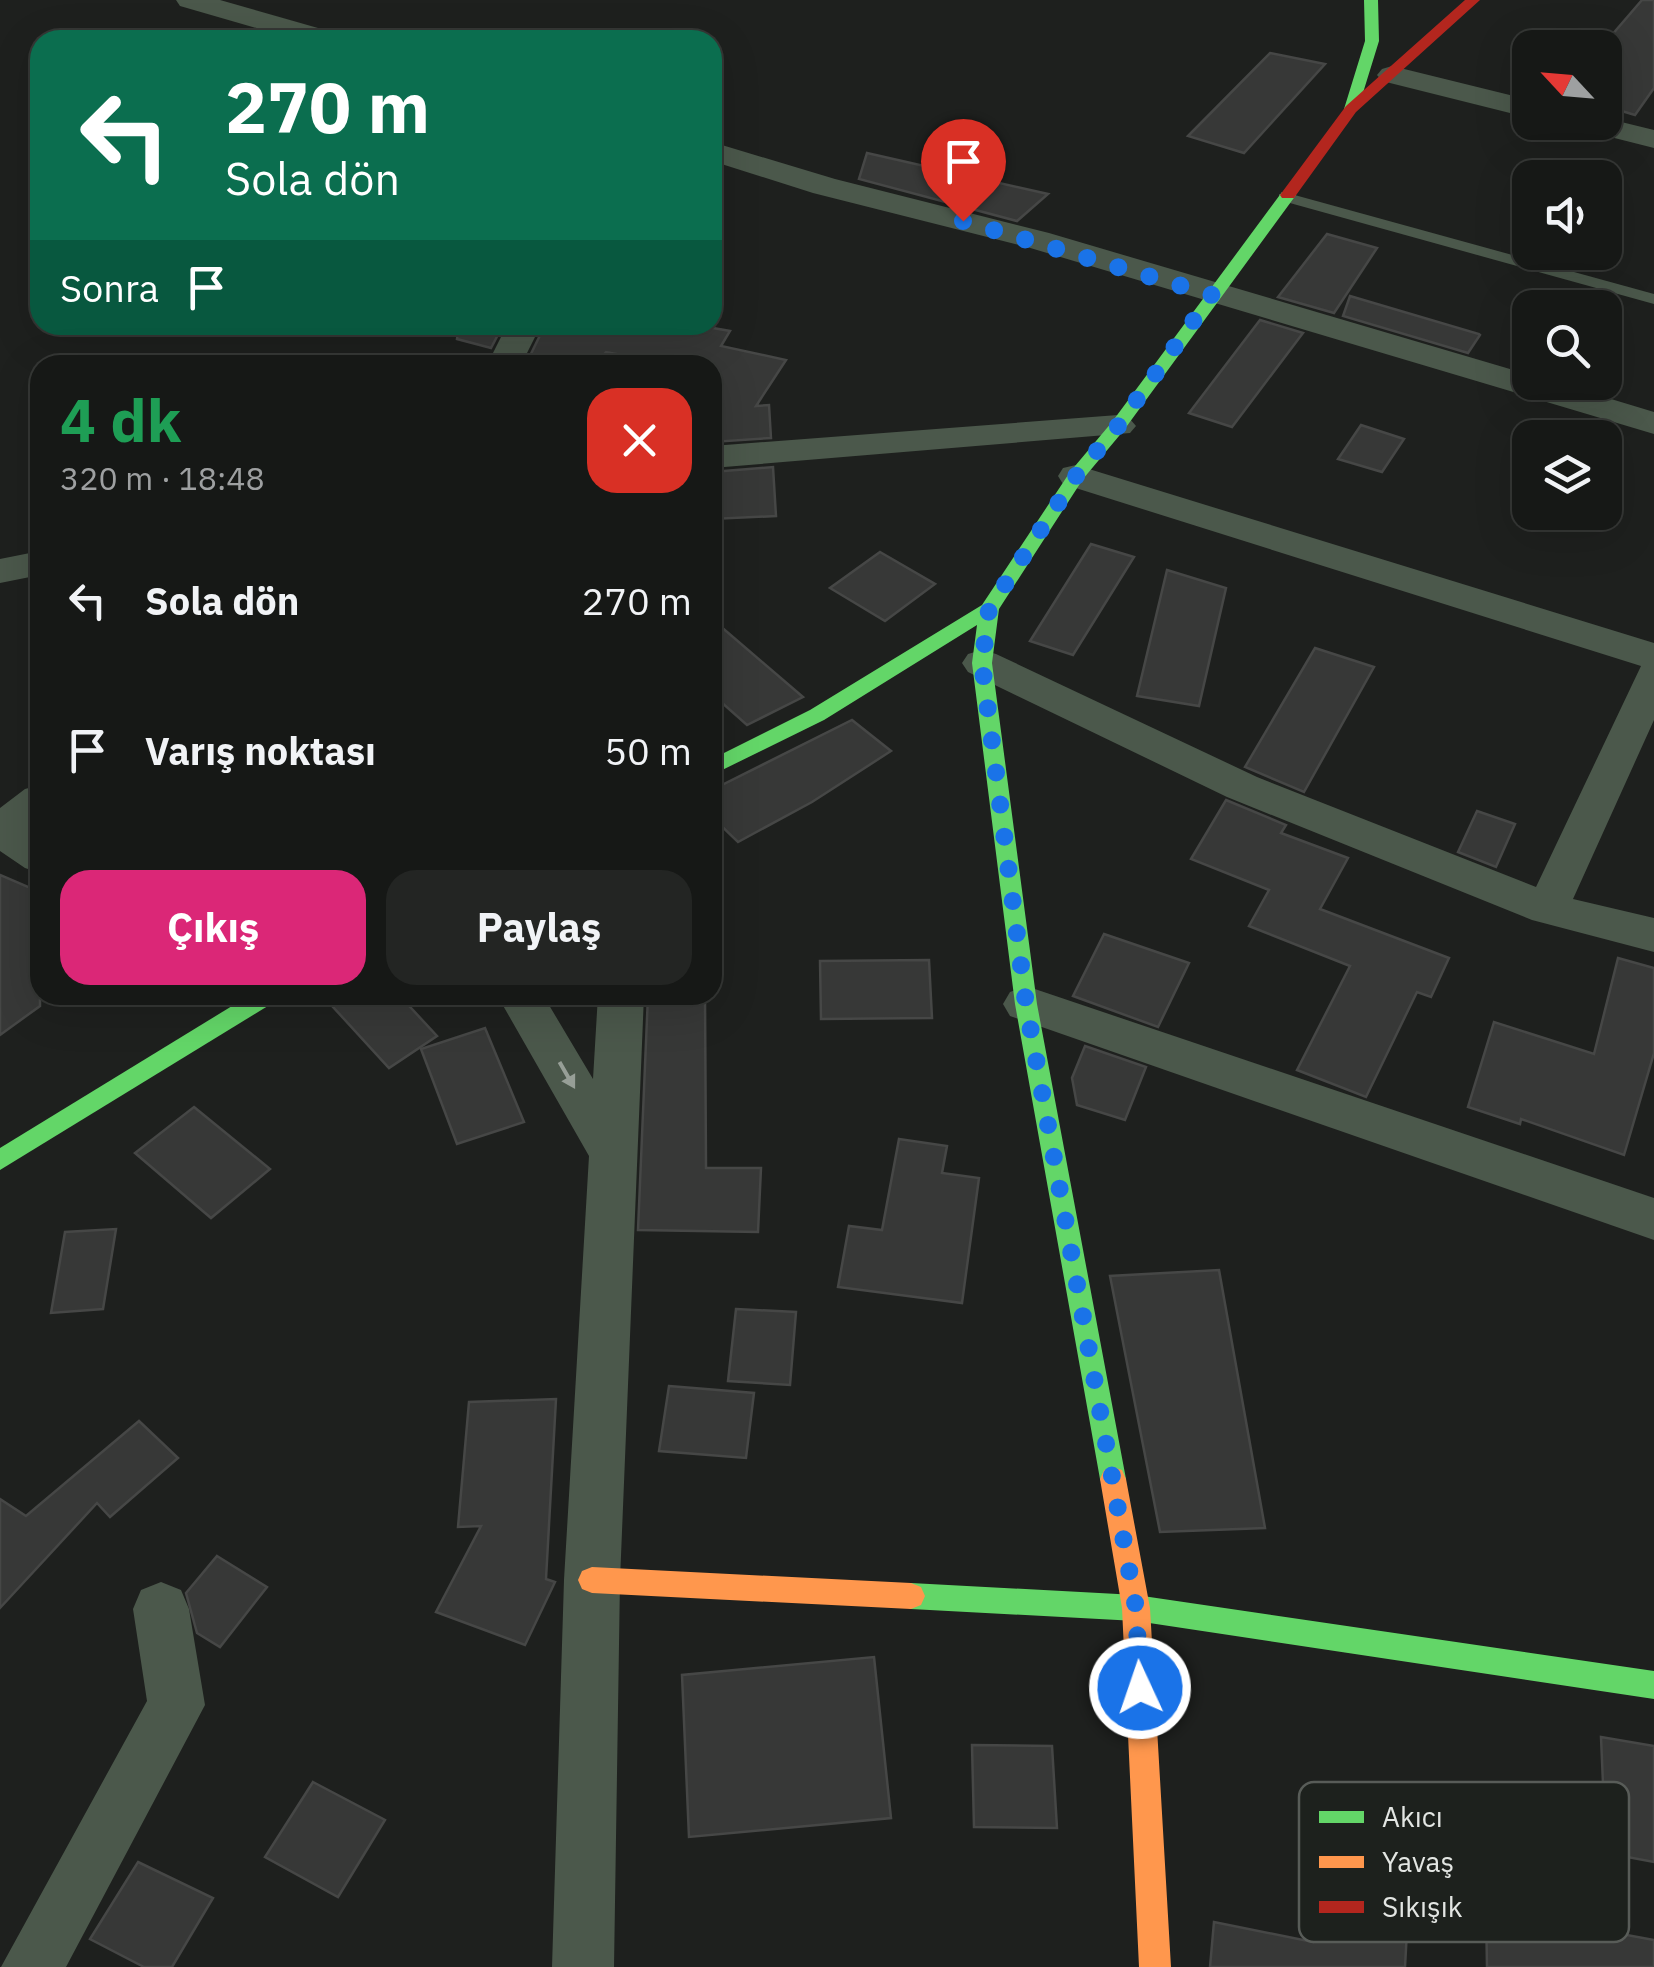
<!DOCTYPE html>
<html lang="tr">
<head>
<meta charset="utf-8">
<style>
	body { margin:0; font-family:"IBM Plex Sans",sans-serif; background:#232523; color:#f1f3f6; height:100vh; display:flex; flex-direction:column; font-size:38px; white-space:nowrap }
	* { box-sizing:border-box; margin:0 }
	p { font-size:32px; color:#9ea0a1 }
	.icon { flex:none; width:55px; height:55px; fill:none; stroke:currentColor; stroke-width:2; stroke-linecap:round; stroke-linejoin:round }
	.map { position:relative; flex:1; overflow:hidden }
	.side { position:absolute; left:30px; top:355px; width:692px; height:650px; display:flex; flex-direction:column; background:#161816; border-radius:30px; box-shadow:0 10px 40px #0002,0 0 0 2px #353735 }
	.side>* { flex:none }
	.guide { position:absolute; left:30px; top:30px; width:692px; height:305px; border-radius:30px; box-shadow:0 10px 40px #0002,0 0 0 2px #353735; background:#0b6e4f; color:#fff; overflow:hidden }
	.needle { width:65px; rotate:296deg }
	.controls { position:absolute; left:1512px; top:30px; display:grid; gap:20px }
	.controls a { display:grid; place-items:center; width:110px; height:110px; border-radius:20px; background:#161816; box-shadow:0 10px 40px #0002,0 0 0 2px #353735; font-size:50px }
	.pin { position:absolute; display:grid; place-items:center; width:85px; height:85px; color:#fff; margin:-102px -42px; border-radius:50% 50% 50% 0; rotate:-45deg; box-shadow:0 0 10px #0007 }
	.pin .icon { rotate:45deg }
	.me { position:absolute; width:110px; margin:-55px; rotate:357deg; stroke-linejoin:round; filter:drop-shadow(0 0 8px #0008) }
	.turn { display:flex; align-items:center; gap:35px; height:210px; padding:0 30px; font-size:45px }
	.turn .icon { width:130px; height:130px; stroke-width:2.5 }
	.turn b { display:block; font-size:70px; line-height:85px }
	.then { display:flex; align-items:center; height:95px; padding:0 30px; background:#0003; gap:20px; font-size:38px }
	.round { display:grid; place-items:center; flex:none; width:105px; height:105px; border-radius:30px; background:#232523 }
	.headline { display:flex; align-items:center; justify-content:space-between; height:170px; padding:0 30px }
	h1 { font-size:60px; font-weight:800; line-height:75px; color:#1e9e55 }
	.cta { display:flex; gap:20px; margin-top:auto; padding:20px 30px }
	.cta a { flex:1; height:115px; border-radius:30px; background:#db2777; color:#fff; font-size:40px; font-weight:800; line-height:115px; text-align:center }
	.cta a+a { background:#232523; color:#f1f3f6 }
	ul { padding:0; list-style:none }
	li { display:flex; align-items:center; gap:30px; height:150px; padding:0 30px }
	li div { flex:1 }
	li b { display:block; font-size:38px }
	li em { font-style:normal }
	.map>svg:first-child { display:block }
	.building { fill:#373837; stroke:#464746; stroke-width:2.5 }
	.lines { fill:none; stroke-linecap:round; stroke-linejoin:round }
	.lane { fill:#4b584b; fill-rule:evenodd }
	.street { fill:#4b584b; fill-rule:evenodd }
	.fast { fill:#63d668; fill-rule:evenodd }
	.slow { fill:#ff974d; fill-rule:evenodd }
	.jam { fill:#b3261e; fill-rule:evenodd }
	.oneway { fill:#979f97 }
	.route { stroke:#1a73e8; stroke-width:18; stroke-dasharray:0 32.4 }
	.key { fill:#1d211d; stroke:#585c58; stroke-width:2.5 }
	.key-label { font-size:28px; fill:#e3e6e3 }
</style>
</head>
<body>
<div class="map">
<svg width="1654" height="1967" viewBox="0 0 1654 1967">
	<rect width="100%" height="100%" fill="#1e201e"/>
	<g class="building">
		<path d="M1642,0H1654V88L1635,115L1605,106V43Z"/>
		<path d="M1270,53L1325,64L1244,153L1188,136Z"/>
		<path d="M867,153L1048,194L1017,221L859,179Z"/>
		<path d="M1327,234L1377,248L1334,313L1278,297Z"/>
		<path d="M1350,296L1479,334L1480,335L1468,353L1343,316Z"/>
		<path d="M1260,320L1303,333L1232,427L1189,413Z"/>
		<path d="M459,325H503L491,348L457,339Z"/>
		<path d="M545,325H696L730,331L721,346L786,360L756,406L769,405L771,438L712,442V361L710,365H677L606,352L595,365H558L529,358Z"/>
		<path d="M1361,425L1404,439L1382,472L1338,459Z"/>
		<path d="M773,467L776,516L712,519V472Z"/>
		<path d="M1091,544L1134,557L1073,655L1030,641Z"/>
		<path d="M880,552L935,584L885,621L830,588Z"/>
		<path d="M1167,570L1226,588L1199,706L1137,696Z"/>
		<path d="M712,619L803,697L747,725L712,694Z"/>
		<path d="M1315,648L1374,667L1304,792L1245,767Z"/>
		<path d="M852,720L891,751L812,802L738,842L712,817V790Z"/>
		<path d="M1226,800L1286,825L1281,833L1348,858L1320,909L1449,958L1431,997L1417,992L1366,1097L1297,1070L1350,966L1249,926L1269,890L1191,859Z"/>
		<path d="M1477,811L1515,824L1496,867L1458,852Z"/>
		<path d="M0,875L40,892V1006L0,1035Z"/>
		<path d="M1104,934L1189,963L1158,1027L1073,996Z"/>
		<path d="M1618,958L1654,968V1053L1624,1155L1521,1119L1520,1124L1468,1107L1494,1022L1594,1054Z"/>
		<path d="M929,960L932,1018L821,1019L820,961Z"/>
		<path d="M322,995H399L437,1036L389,1068Z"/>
		<path d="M648,995H705L706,1168H761L758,1232L638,1230Z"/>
		<path d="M485,1028L524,1122L457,1144L421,1049Z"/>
		<path d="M1085,1046L1146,1067L1125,1120L1077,1105L1072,1078Z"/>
		<path d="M194,1107L270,1169L211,1218L135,1153Z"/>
		<path d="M899,1139L947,1146L942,1173L979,1178L962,1303L838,1287L849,1226L882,1230Z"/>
		<path d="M116,1229L103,1309L51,1313L65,1232Z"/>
		<path d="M1219,1270L1265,1528L1160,1532L1110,1276Z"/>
		<path d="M736,1309L796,1312L790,1385L728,1381Z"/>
		<path d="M669,1386L754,1393L746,1458L659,1451Z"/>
		<path d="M556,1399L546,1579L555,1582L525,1645L436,1612L481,1526L458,1527L469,1402Z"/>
		<path d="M139,1421L178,1458L110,1517L97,1503L0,1608V1499L26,1516Z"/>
		<path d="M217,1556L267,1587L220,1647L197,1633L186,1593Z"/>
		<path d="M874,1657L891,1818L689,1837L682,1675Z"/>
		<path d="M1601,1737L1654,1746V1862L1606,1853Z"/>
		<path d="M972,1745L1052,1746L1057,1828L974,1827Z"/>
		<path d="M313,1782L385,1820L338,1897L265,1857Z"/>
		<path d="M138,1862L213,1898L172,1967H144L90,1939Z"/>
		<path d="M1319,1878L1409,1894L1405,1967H1210L1214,1922L1313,1942Z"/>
		<path d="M1486,1909L1654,1940V1967H1487Z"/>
	</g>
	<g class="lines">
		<path class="lane" d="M1279,194H1291L1654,294V304L1279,200Z"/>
		<g class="street">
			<path d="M176,0H220L339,34L343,40H298L180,6Z"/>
			<path d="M1392,66L1530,100V118L1382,81L1377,75L1382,69Z"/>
			<path d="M1605,118L1654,130V148L1575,128L1571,122H1605Z"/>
			<path d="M712,142L835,179L1049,233L1530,375V382H1555L1654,412V434L1027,247L813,193L712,161Z"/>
			<path d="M507,325H541L521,365H487Z"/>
			<path d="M1118,415L1130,419L1136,426L1130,433L712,468V446Z"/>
			<path d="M1076,465L1654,643V720L1573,899L1654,918V952L1532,920L1227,797L968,672L962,663L968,654L982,650L996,654L1257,777L1536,887L1641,666L1063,484L1058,476L1063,468Z"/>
			<path d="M40,551V575L0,583V559Z"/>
			<path d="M40,785V822L30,829L40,836V873L25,868L0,851V808L25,789Z"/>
			<path d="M1026,986L1654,1198V1240L1010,1016L1003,1004L1010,992Z"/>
			<path d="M497,995H543L593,1079L598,995H644L620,1580L614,1967H552L564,1580L589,1156Z"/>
			<path d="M161,1582L181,1590L189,1609L205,1705L66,1967H1L147,1701L133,1609L141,1590Z"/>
		</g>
		<g class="fast">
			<path d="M1364,0H1378L1379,41L1358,109L1351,113L1344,109L1365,41Z"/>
			<path d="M1282,192L1296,195L1124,430L1083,479L999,609L992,663L1037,1004L1126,1479L1122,1488L1113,1491L1104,1488L1100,1479L1015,1004L972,663L977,625L824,720L712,775V759L810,710L982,605L1070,472L1112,422Z"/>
			<path d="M250,995H279L276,1001L0,1170V1148Z"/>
			<path d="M911,1583L1136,1595L1654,1671V1699L1136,1621L911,1609L901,1605L897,1596L901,1587Z"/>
		</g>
		<g class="slow">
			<path d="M1113,1467L1122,1470L1126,1479L1150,1608L1171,1967H1139L1122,1608L1100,1479L1104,1470Z"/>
			<path d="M592,1567L911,1583L921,1587L925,1596L921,1605L911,1609L592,1593L582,1589L578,1580L582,1571Z"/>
		</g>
		<path class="jam" d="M1465,0H1480L1356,112L1294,198H1282L1280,195L1346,106Z"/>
	</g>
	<defs><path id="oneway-solid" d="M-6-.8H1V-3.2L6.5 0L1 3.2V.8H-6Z" transform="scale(2.5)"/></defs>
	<use class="oneway" href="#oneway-solid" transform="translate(567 1075) rotate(60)"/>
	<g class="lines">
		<path class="route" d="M963,221L1212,295L1118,426L1076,476L989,609L982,664L1026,1004L1136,1608L1140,1688"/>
	</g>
	<rect x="1299" y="1782" width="330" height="160" rx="15" class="key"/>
	<rect x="1319" y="1811" width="45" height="12" fill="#63d668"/>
	<rect x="1319" y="1856" width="45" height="12" fill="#ff974d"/>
	<rect x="1319" y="1901" width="45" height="12" fill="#b3261e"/>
	<g class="key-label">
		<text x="1382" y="1827">Akıcı</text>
		<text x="1382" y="1872">Yavaş</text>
		<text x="1382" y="1917">Sıkışık</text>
	</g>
</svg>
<div class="controls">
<a><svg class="needle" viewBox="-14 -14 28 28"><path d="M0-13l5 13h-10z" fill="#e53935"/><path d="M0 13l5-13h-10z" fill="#9ea0a1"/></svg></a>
<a><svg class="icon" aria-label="sound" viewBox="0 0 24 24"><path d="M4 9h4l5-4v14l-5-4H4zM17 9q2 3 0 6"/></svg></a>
<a><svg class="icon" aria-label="search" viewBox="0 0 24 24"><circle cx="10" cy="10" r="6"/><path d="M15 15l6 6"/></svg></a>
<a><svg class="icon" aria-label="layers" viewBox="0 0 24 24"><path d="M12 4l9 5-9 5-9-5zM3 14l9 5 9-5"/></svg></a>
</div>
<div class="pin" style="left:963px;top:221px;background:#d93025"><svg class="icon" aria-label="arrive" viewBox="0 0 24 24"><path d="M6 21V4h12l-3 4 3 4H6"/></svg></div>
<svg class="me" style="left:1140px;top:1688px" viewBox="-20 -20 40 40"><circle r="17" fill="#1a73e8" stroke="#fff" stroke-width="3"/><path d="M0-11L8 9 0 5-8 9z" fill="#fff"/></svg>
<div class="guide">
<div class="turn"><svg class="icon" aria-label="left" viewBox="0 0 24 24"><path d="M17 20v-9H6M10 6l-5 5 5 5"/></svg><div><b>270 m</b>Sola dön</div></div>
<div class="then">Sonra<svg class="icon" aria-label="arrive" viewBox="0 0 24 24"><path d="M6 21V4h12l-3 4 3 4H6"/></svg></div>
</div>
<section class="side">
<div class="headline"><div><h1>4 dk</h1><p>320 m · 18:48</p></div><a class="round" style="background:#d93025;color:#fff"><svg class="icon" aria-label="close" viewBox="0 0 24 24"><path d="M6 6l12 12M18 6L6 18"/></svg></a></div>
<ul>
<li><svg class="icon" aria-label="left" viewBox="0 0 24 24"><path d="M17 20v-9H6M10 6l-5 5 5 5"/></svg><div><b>Sola dön</b></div><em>270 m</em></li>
<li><svg class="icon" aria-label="arrive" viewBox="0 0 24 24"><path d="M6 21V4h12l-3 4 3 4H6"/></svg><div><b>Varış noktası</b></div><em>50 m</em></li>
</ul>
<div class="cta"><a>Çıkış</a><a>Paylaş</a></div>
</section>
</div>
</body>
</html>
